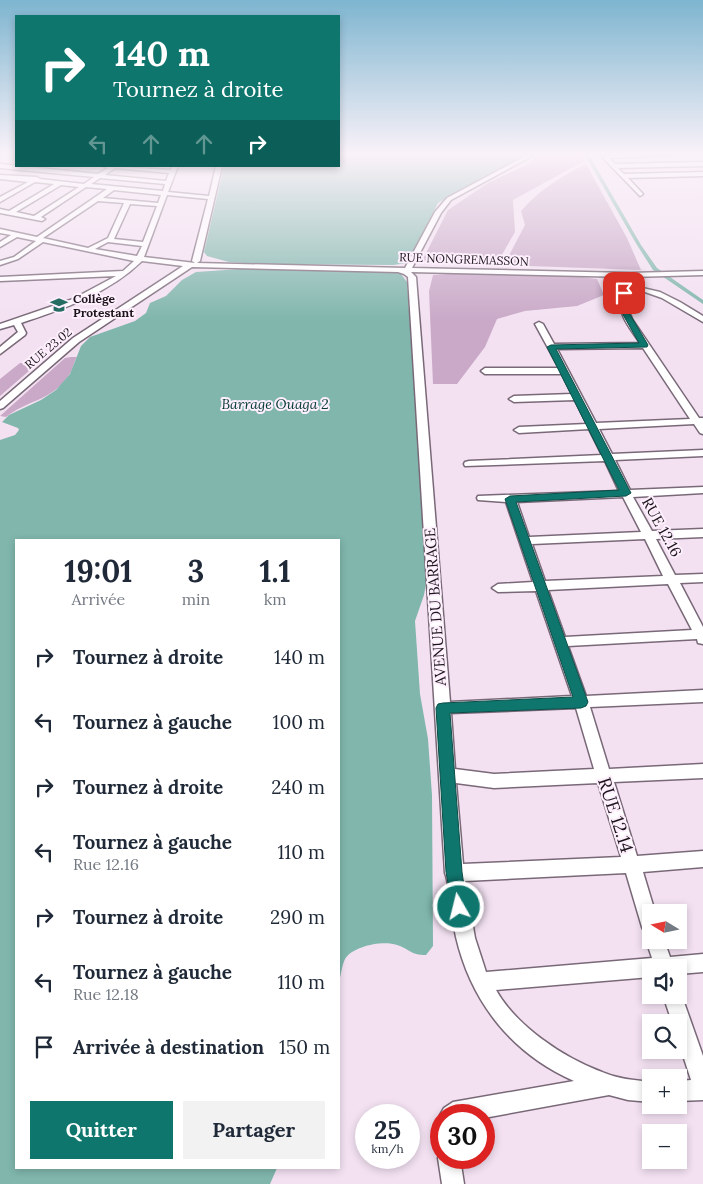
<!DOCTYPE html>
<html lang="fr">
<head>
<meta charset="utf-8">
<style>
	body { margin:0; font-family:Lora,serif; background:#f2f2f3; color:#1f2937; height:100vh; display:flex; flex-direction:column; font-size:19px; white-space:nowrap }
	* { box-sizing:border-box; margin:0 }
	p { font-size:16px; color:#747a83 }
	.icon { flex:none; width:28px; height:28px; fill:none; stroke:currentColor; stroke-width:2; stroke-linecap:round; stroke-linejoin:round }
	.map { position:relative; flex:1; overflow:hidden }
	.drawer { position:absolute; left:15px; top:539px; width:325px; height:630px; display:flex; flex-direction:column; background:#fff; border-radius:0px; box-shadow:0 2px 8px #0003 }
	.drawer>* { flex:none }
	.guide { position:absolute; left:15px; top:15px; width:325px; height:152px; border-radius:0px; box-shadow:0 2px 8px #0003; background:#0f766e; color:#fff; overflow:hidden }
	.needle { width:32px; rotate:280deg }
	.buttons { position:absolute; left:642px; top:904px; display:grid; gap:10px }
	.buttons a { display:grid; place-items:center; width:45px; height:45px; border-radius:0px; background:#fff; box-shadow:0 2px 8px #0003; font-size:25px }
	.speed { position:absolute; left:355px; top:1104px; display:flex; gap:10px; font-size:25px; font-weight:700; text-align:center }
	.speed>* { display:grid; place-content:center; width:65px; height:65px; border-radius:50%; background:#fff; box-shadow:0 2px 8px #0003; line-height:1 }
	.speed small { font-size:12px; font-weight:400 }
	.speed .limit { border:8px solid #d22; background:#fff; color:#111 }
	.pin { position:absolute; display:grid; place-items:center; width:42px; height:42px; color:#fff; margin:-21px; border-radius:10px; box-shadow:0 2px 8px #0006 }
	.me { position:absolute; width:55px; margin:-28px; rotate:352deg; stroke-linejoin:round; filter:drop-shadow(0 0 4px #0008) }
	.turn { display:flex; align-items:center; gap:18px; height:105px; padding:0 15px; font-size:22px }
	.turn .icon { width:65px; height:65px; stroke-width:2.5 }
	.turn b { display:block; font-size:35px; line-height:42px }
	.lanes { display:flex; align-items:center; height:48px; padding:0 15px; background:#0003; justify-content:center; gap:25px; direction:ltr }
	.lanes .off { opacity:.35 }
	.eta { display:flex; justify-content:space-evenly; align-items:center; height:85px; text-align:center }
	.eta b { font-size:30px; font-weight:700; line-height:35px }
	.primary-button { display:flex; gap:10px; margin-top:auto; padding:10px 15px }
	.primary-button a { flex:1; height:58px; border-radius:0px; background:#0f766e; color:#fff; font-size:20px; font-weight:700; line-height:58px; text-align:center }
	.primary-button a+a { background:#f2f2f3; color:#1f2937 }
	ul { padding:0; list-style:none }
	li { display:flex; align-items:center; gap:15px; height:65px; padding:0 15px }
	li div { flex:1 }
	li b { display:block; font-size:19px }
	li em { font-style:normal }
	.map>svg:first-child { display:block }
	.green { fill:#c9a9c7 }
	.water { fill:#80b6ac }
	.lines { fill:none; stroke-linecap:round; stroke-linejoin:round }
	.canal { fill:#80b6ac; fill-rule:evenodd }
	.minor-casing { stroke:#796978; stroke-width:3 }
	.minor { fill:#fff; fill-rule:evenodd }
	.route { fill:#0f766e; stroke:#0a4d48 }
	.labels { text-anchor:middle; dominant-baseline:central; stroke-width:4; stroke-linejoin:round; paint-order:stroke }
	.far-street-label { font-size:12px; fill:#1c161c; stroke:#feeffd }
	.far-poi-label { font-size:12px; font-weight:bold; fill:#1c161c; stroke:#feeffd; text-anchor:start }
	.far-water-label { font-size:14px; font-style:italic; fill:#043932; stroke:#feeffd }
	.street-label { font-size:15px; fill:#1c161c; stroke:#feeffd }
	.near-street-label { font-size:18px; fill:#1c161c; stroke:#feeffd }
</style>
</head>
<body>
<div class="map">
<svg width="703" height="1184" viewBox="0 0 703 1184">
	<rect width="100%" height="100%" fill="#f3e1f2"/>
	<g class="green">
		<path d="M539,155H582L584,161L513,200L515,232L496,265L422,261L448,210L488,183L528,164Z"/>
		<path d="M586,164L627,238L641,270L504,265L525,225L521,211C539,190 562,176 586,164Z"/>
		<path d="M464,273L567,275L597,279L604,295L577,306L525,311L497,319L485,347L457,384H433L429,291L433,275Z"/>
		<path d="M71,357H77C73,363 73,370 69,375C52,401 27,400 6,417L0,416L65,358Z"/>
		<path d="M20,363L37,364L0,396V379Z"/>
	</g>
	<g class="water">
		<path d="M339,155H527L438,203L408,263L393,265L261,264L229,262L207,256L204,252L224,166H339Z"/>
		<path d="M256,268L392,272L401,274L407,282L427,578L424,595L415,621L420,694L428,739L432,795L433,946L426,955C410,955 410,949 397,945C383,940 353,946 345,959C342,965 341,975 339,982V540H16V1168H277L270,1184H0V440L15,435L19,430L18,428L2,422L9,415L41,400L56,390L70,374L81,346L90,337L135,321L146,313L150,303L166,296L182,280L196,272Z"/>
	</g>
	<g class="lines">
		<path class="canal" d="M585,155H589L641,245L657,268L703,300V304L653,270L637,245Z"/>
		<g class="minor-casing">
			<g id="minor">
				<path d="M527,155H534L451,200L441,213L412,268L630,273L703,271V275L630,277L411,272L416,277L450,702L572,696L536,591L498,592L492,588L498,584L533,582L506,502L478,500L477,498L478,496L619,491L605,461L465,466L464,464L465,462L469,461L602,455L589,429L519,433L514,430L519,427L587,424L575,400L514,402L509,399L514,396L572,394L562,374H485L481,371L485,368H559L535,324L539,322L543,324L554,344L640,343C628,325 618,315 620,293L611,283L612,281L660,292L680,302L703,316V322L662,298L645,292L625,289L628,293L627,306L632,319L699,418H703V434L700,433L694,424L599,429L612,454L703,450V456L615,460L630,490L703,487V493L633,497L652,531L703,529V537L656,539L675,575L703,574V582L680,583L703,627V644L698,643L697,639L568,646L586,696L703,690V702L590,707L609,769L703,764V778L614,782L637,856L703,851V867L643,872L655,912H651V940H664L670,957L703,954V972L679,974V968H651V977L496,990C516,1026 564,1058 602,1072C618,1079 634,1080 651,1082V1102L628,1100L609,1095L484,1118V1115H441V1117L440,1115L444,1108L453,1102L574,1081C512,1054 471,1002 456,937C453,923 451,909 449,895C448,888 448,880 445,873L408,277L404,274L398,272L192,267L79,342L3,408L0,409V401L73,338L183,266L142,261C109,293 64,309 21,323L26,333L25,335L0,354V347L18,332L14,325L0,329V324L73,299L116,276L0,281V277L123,271L134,261L43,242L18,259L0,265V261L14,257L36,241L17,237L0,247V242L11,235L0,233V229L37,237L107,189L86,187L41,217L45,219L42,221L0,213V209L9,211L54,184L35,182L0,202V197L28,182L0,179V175L37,177L40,179L84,184L94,177L0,168V164L98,174L108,168L103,166L171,170L172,166H178L168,192L209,196L216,166H222L200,261L197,263L405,268L435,212L447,198ZM115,168L169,173L166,181L105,175ZM100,178L165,184L163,191L91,184ZM61,185L79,187L34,216L16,212ZM114,190L161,195L158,203L103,198ZM167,195L208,199L192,261L195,263L144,257ZM98,201L124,203L108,238L88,248L43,238ZM130,204L157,206L143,242L114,239ZM108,242L142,246L137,256L95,249ZM643,348L690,419L596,423L557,349ZM623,497L641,532L529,537L517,502ZM645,539L663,576L545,581L532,544ZM668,584L692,630L565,637L548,590ZM576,708L594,769L494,774L455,769L451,713ZM456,783L494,788L598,783L621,857L463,864ZM626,873L642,927L645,933L648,935L646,940L652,958L486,972L475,938L465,881Z"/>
				<path d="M605,155H669L609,158L615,164L703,162V166L618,168L624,174L703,172V176L628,178L643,194L640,196L603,158Z"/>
				<path d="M679,988L703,1056V1100L679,1101V1081L691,1080L679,1043V1022H672L663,995H679Z"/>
				<path d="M441,1150V1158H460L464,1184H442L438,1158Z"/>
			</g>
		</g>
		<use href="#minor" class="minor"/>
	</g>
	<linearGradient id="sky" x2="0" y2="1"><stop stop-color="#7eb5d0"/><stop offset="0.48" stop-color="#faf2f9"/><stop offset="1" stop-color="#faf2f9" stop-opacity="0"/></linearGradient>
	<rect width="703" height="321" fill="url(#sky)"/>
	<path class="route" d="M624,291L627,293L628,311L648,345L647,347L556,349L631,493L626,496L516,502L588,702L586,706L581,708L450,713L462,872L467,907L464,912L459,915L453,912L446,872L436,708L438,704L443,703L573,697L505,499L510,496L619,490L547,347L551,345L639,343L621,311L620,293Z"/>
	<defs>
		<g id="school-bare" transform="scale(1.35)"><path d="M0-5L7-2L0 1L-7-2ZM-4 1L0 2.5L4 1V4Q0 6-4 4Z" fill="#256c61" stroke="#feeffd" stroke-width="2.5" paint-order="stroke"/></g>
	</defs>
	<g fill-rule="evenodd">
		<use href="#school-bare" x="59" y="305"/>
	</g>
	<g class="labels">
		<g class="far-street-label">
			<text transform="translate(464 259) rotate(2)">RUE NONGREMASSON</text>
			<text transform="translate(48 348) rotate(-40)">RUE 23.02</text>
		</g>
		<g class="far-poi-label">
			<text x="73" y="298">Collège<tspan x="73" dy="14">Protestant</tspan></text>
		</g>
		<g class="far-water-label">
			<text x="275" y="404">Barrage Ouaga 2</text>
		</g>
		<g class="street-label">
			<text transform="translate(662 527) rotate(61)">RUE 12.16</text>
			<text transform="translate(435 607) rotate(-94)">AVENUE DU BARRAGE</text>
		</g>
		<g class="near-street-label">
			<text transform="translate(616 815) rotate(72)">RUE 12.14</text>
		</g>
	</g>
</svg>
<div class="buttons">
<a><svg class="needle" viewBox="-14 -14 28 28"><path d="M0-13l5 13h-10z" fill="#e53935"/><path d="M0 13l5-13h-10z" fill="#747a83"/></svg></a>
<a><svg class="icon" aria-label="sound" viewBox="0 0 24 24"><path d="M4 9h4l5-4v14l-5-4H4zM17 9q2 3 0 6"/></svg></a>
<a><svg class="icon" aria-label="search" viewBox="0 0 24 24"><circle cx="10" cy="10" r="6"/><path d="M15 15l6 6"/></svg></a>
<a>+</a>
<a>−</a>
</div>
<div class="speed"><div>25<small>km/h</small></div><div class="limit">30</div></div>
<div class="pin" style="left:624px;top:293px;background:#d93025"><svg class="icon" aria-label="arrive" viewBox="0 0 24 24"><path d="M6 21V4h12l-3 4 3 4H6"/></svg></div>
<svg class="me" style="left:459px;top:907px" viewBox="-20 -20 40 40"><circle r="17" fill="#0f766e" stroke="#fff" stroke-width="3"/><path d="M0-11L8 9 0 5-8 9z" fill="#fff"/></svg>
<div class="guide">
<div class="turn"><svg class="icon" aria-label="right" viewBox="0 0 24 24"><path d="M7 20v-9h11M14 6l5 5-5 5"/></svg><div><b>140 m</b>Tournez à droite</div></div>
<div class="lanes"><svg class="icon off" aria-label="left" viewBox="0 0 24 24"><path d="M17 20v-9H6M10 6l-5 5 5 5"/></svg><svg class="icon off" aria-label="ahead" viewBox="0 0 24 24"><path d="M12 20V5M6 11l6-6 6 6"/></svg><svg class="icon off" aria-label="ahead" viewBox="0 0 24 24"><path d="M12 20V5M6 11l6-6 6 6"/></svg><svg class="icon" aria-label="right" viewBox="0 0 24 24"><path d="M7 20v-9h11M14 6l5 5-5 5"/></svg></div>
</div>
<section class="drawer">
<div class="eta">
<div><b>19:01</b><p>Arrivée</p></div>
<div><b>3</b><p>min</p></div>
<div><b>1.1</b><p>km</p></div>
</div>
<ul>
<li><svg class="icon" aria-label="right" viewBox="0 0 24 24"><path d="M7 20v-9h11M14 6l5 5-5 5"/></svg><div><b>Tournez à droite</b></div><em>140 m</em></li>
<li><svg class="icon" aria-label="left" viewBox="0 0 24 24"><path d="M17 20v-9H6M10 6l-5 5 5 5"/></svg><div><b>Tournez à gauche</b></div><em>100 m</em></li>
<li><svg class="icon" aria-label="right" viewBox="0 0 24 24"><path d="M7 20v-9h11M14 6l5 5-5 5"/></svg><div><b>Tournez à droite</b></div><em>240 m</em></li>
<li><svg class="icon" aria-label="left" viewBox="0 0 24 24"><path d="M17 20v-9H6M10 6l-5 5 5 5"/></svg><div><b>Tournez à gauche</b><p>Rue 12.16</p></div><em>110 m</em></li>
<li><svg class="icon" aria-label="right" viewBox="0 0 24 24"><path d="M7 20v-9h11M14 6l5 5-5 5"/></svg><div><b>Tournez à droite</b></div><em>290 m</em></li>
<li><svg class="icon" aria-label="left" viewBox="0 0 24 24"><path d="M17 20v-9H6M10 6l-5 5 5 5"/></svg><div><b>Tournez à gauche</b><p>Rue 12.18</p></div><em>110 m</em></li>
<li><svg class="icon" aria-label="arrive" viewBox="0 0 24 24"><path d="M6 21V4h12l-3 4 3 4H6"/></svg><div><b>Arrivée à destination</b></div><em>150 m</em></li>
</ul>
<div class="primary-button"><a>Quitter</a><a>Partager</a></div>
</section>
</div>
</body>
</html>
